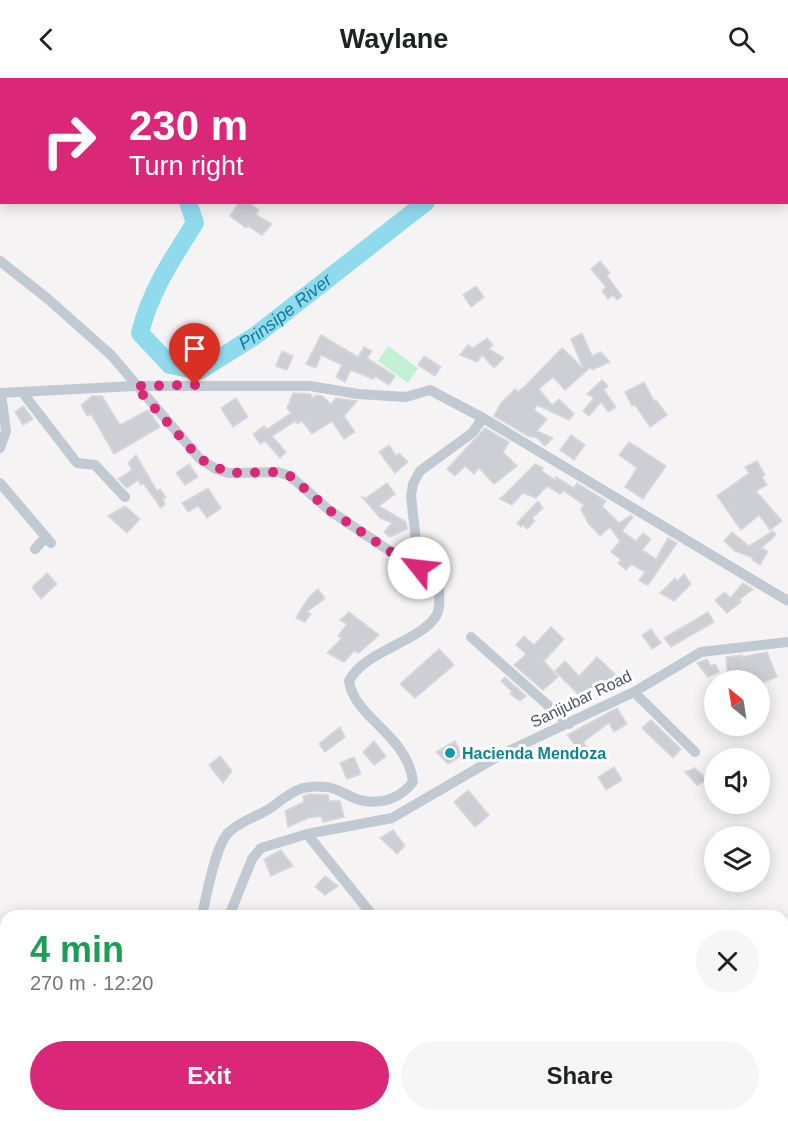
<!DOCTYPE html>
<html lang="en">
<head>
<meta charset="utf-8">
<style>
	body { margin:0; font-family:Arial,sans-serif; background:#f6f6f6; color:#202124; height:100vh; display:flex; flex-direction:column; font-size:22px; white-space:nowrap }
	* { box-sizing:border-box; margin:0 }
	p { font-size:20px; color:#757577 }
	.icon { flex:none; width:33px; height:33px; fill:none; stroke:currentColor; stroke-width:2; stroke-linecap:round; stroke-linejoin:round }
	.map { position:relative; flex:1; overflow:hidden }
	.panel { position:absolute; left:0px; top:832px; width:789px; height:212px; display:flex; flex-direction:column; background:#fff; border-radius:18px 18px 0 0; box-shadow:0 3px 15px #0003 }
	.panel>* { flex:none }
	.hud { position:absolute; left:0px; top:0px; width:789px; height:126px; box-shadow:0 3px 15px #0003; background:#db2777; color:#fff; overflow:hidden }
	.needle { width:39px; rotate:330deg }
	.controls { position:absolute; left:704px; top:592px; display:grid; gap:12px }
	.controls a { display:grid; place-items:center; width:66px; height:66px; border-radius:50%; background:#fff; box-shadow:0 3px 15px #0003; font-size:30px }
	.pin { position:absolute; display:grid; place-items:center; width:51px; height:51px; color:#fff; margin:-62px -26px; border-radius:50% 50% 50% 0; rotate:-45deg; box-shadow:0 0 6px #0007 }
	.pin .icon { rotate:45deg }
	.me { position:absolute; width:66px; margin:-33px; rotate:299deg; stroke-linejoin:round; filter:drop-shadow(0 0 4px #0008) }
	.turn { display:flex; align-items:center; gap:21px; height:126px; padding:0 30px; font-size:27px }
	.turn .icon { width:78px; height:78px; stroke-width:2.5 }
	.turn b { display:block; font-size:42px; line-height:51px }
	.round { display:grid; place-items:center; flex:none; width:63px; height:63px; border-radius:32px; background:#f6f6f6 }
	.overview { display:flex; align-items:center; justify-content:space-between; height:102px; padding:0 30px }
	h1 { font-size:36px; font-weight:800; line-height:45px; color:#1e9e55 }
	.primary-button { display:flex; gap:12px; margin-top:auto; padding:12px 30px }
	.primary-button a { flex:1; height:69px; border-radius:36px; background:#db2777; color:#fff; font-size:24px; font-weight:800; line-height:69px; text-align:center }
	.primary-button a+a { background:#f6f6f6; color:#202124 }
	header { display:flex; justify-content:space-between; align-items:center; height:78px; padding:0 30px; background:#fff; font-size:27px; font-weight:800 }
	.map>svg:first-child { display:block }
	.green { fill:#c3f1d5 }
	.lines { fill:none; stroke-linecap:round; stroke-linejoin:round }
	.river { stroke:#90daee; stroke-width:18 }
	.building { fill:#cdcfd5; stroke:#d7d9de; stroke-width:1.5 }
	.minor { stroke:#c1cad2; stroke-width:10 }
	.route { stroke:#db2777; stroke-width:10; stroke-dasharray:0 18 }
	.culture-dot { fill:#0f9aa8; stroke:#fff; stroke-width:2 }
	.labels { text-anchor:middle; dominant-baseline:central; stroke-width:6; stroke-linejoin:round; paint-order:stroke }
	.street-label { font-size:16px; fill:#4a5661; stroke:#fff }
	.culture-label { font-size:16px; font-weight:bold; fill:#0d838f; stroke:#fff; text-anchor:start }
	.water-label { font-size:18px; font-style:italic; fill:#0c7c9b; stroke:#fff }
</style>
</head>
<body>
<header><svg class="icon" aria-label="back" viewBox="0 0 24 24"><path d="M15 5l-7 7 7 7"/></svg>Waylane<svg class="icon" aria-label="search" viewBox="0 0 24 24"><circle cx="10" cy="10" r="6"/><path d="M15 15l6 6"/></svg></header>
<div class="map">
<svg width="788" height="1043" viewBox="0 0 788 1043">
	<rect width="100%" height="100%" fill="#f5f3f3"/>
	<path class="green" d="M388,268L418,290L408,305L378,283Z"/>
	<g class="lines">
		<g class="river">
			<path d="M43,0L45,2"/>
			<path d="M750,0L751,2"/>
			<path d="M564,2L566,0"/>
			<path id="s1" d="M188,124L195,145C172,181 150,214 140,255L170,287L199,293L255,258L426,124"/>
		</g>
	</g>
	<g class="building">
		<path d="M239,124H248L259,132L256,137L272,146L262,157L248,148L246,150L230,138Z"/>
		<path d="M600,183L610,195L607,198L622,218L617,222L613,217L608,221L602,213L606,209L591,191Z"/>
		<path d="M476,208L484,219L471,229L463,217Z"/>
		<path d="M582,255L592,278L601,274L610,284L592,292L591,289L565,312L553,299L539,311L552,327L559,321L574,336L569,342L537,327L534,332L547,341L537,353L553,360L545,368L537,360L528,358L494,338L501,325L515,311L518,314L525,308L562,270L583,290L571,261Z"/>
		<path d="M321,257L358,279L364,269L372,273L367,280L395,298L389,307L375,298L373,301L351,292L345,304L336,299L342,287L321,277L316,290L306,286Z"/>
		<path d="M487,260L493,267L489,271L504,280L494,290L482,277L477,284L460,277L468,267L473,270Z"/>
		<path d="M282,273L293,278L287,292L276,288Z"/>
		<path d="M424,278L441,289L435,298L418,287Z"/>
		<path d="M602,302L608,308L604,312L616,329L608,334L601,324L589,338L583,333L594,320L587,316Z"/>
		<path d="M644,304L654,323L656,322L667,337L650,349L635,327L632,328L625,314Z"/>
		<path d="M293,315L310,316L313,320L316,317L322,318L331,326L336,320L357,323L344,338L355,354L344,361L332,343L312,356L302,343L297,346L295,343L272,358L286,374L280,380L265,363L260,366L253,356L264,348L267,351L291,335L287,330Z"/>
		<path d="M92,318H102L120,347L148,332L160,349L114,376L91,336L87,338L81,327Z"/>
		<path d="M236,320L248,339L233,349L221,330Z"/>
		<path d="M23,328L33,341L23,347L15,334Z"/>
		<path d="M485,350L509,364L503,374L517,388L494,406L479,390L474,396L465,388L455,398L447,391Z"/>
		<path d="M571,357L585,367L574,382L560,372Z"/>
		<path d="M629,364L666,388L643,421L625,409L637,390L619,377Z"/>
		<path d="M389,367L396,378L399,375L408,384L395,395L379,374Z"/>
		<path d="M136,377L157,413L160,411L166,419L163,422L165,426L161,430L143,405L141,407L138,402L127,410L118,401L132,392L128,385Z"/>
		<path d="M757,383L765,397L762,399L767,407L756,413L782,443L770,452L759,437L741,452L717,418L749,395L745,389Z"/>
		<path d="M189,386L198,399L185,407L176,395Z"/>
		<path d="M535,386L543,390L542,393L555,402L556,399L574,410L577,405L606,423L602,428L619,445L631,437L633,439L622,453L636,463L643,455L651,461L642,472L656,481L668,460L677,465L648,507L639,503L645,494L631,486L626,492L618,485L621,482L611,474L620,463L610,449L600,458L588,445L581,431L584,427L564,413L560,416L547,408L536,420L523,415L512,427L500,421Z"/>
		<path d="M387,405L395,416L379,428L406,444L407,451L390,459L384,454L392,445L380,440L362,419L366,420Z"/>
		<path d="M208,410L221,430L207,440L198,428L188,434L182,425Z"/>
		<path d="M538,423L543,430L532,440L535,443L527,451L523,447L521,449L517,445Z"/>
		<path d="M125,428L140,441L127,455L108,438Z"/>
		<path d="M773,453L776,457L761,470L768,473L760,487L752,482L753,480L735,473L724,463L732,454L749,468Z"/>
		<path d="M47,495L57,506L41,521L32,509Z"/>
		<path d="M684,496L691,506L674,523L660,515L675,500L678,503Z"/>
		<path d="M743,505L753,511L739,522L741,524L727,535L715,522L725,514L730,520Z"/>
		<path d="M318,511L325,520L307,534L311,536L305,544L298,541L296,540L309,519Z"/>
		<path d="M349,534L379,557L359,575L354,573L344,584L327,575L342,560L338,558L347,546L340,542Z"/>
		<path d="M708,534L714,544L671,569L664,560Z"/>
		<path d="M551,549L564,561L544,583L558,599L543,612L514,587L526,576L516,567L524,558L534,567Z"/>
		<path d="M651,551L661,565L652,571L642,557Z"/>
		<path d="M439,571L454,587L415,620L400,606Z"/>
		<path d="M767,574L777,599L759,606V603H739L737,598L728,603L726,579L742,577V579Z"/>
		<path d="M597,579L615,596L603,608L600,605L584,622L555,593L565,583L579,598Z"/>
		<path d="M707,581L711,588L715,586L719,594L708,599L697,585Z"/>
		<path d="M505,599L526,618L520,623L510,616L512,614L501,603Z"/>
		<path d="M617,630L627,646L614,654L609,645L587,661L583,665L594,676L587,682L567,657Z"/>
		<path d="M651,642L681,671L673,680L642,650Z"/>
		<path d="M340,649L345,659L325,674L319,666Z"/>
		<path d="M374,663L386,678L374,687L363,674Z"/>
		<path d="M455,663L463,677L448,686L436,674Z"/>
		<path d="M220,678L232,693L223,705L209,687Z"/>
		<path d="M354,679L361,696L347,701L340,685Z"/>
		<path d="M614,689L622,702L606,712L598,699Z"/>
		<path d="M695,690L707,702L697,707L685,694Z"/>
		<path d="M468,712L489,737L475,749L454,724Z"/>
		<path d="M310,716L328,717L329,723H340L344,739L323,744L321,738L308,740L288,749L285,733L304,724L303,718Z"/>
		<path d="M393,752L405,768L397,776L380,760Z"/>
		<path d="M281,772L293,788L271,798L264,781Z"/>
		<path d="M325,798L338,808L325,817L315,809Z"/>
	</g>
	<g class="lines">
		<g class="minor">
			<path d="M0,183L48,221L111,277L200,381L216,391L229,395L278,394L290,398L329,432L403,482L419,490L439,510C439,519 441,530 436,538C420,564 365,572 349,603C354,640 408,657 413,704C401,719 384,726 364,723C350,721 340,710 326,709C300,706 291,715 272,729C258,739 241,742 228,755C215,769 206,819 202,838"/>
			<path d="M22,314L77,385L95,387L125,419"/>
			<path d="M0,315L135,308H310L358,316L406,319L430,312L483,340L788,523"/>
			<path d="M0,370L6,353L1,315"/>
			<path d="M0,405L51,465"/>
			<path d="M35,471L46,459"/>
			<path d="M419,490L411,418L413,406L420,393L472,355L483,340"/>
			<path d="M471,559L569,646"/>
			<path d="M634,614L695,674"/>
			<path d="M307,756L373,838"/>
			<path d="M229,838L252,781L261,770L307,756L392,740L502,676L634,614L701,574L788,564"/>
			<path d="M154,1038L157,1043"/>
		</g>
	</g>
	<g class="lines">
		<path class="route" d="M195,307L135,308L200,381L229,395L278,394L290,398L329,432L403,482L419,490"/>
	</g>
	<circle class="culture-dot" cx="450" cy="675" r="6"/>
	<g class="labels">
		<g class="street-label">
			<text transform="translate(581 621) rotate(-26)">Sanijubar Road</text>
		</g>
		<g class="culture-label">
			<text x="462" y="675">Hacienda Mendoza</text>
		</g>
		<g class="water-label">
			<text stroke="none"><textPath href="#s1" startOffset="324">Prinsipe River</textPath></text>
		</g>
	</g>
</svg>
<div class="controls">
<a><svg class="needle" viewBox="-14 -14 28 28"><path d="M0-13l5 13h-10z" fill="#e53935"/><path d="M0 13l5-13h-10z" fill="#757577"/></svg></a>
<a><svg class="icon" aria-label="sound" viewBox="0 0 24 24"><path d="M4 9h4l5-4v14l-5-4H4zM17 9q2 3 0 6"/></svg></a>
<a><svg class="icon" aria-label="layers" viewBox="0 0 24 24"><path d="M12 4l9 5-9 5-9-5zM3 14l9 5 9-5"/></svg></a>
</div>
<div class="pin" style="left:195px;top:307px;background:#d93025"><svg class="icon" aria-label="arrive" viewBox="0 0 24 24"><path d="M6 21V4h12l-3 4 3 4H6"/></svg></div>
<svg class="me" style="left:419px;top:490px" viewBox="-20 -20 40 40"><circle r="19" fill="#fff"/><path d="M0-13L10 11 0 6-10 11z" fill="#db2777"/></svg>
<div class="hud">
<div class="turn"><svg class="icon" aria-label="right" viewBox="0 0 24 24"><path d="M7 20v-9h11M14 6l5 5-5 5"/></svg><div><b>230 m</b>Turn right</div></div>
</div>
<section class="panel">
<div class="overview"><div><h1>4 min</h1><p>270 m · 12:20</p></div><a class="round"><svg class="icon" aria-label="close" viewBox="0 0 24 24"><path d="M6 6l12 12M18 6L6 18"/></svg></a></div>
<div class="primary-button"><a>Exit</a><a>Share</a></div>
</section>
</div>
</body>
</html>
